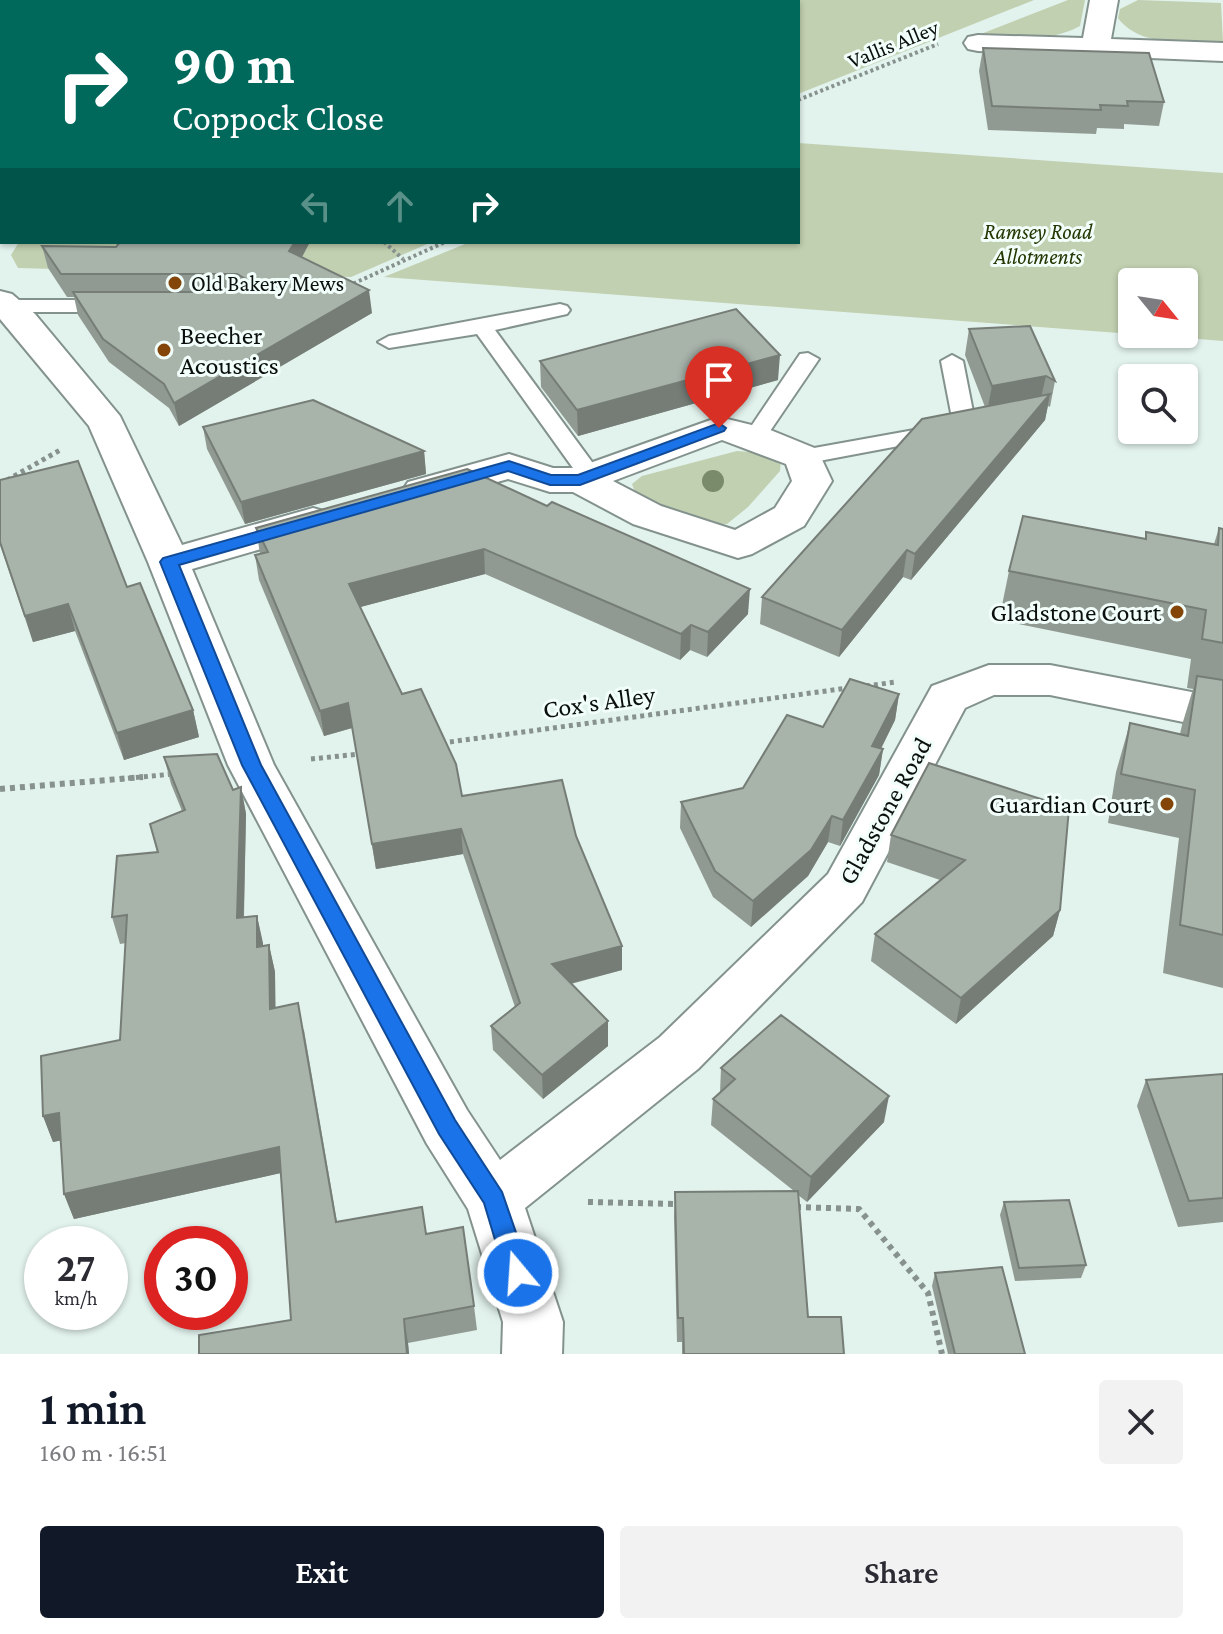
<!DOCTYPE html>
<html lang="en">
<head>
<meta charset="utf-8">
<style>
	body { margin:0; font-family:"Crimson Pro",serif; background:#f2f2f3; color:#2b2b33; height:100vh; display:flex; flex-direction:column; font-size:30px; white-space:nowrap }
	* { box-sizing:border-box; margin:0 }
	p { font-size:26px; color:#7c7c81 }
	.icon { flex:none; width:44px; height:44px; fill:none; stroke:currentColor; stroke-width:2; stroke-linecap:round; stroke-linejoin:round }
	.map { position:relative; height:1354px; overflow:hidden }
	.side { display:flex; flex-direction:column; background:#fff; flex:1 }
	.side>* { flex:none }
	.banner { position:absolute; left:0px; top:0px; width:800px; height:244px; box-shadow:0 2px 6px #0004; background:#00695c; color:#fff; overflow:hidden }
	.needle { width:52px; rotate:120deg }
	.tools { position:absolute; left:1118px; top:268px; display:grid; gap:16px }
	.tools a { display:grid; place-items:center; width:80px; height:80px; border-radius:8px; background:#fff; box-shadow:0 2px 6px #0004; font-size:40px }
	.speed { position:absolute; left:24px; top:1226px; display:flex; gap:16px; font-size:40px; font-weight:700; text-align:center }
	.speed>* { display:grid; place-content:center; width:104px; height:104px; border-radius:50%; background:#fff; box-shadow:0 2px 6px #0004; line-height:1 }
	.speed small { font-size:20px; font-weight:400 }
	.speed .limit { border:12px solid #d22; background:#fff; color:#111 }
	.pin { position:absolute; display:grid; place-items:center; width:68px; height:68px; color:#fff; margin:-82px -34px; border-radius:50% 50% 50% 0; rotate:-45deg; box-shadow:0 0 8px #0007 }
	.pin .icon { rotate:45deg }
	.me { position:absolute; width:88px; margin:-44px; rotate:342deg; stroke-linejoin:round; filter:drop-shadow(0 0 6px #0008) }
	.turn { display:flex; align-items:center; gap:28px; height:168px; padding:0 40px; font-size:36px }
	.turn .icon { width:104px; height:104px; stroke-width:2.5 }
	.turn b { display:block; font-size:56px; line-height:68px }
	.lanes { display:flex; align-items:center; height:76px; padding:0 40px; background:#0003; justify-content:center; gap:40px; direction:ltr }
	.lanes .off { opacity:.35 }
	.round { display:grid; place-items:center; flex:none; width:84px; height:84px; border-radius:8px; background:#f2f2f3 }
	.head { display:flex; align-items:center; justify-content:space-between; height:136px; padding:0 40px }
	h1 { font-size:48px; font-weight:600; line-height:60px; color:#111827 }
	.cta { display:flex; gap:16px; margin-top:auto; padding:16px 40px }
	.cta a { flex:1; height:92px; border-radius:8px; background:#111827; color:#fff; font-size:32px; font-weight:600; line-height:92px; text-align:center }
	.cta a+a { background:#f2f2f3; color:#2b2b33 }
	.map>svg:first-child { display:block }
	.green { fill:#c1d0b0 }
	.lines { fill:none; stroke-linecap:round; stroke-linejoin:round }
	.service-casing { stroke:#83928d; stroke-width:4 }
	.minor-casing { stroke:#83928d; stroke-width:4 }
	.tertiary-casing { stroke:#83928d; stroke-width:4 }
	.path-far2 { stroke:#87928e; stroke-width:4; stroke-dasharray:3 3; stroke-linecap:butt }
	.path-far1 { stroke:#87928e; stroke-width:5; stroke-dasharray:4 4; stroke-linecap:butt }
	.path { stroke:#87928e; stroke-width:6; stroke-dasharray:5 5; stroke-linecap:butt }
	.service { fill:#fff; fill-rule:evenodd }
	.minor { fill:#fff; fill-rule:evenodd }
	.tertiary { fill:#fff; fill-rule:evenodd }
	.tree { fill:#7a8b6b }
	.wall { fill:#909a92 }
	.shaded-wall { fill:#767d77 }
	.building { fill:#a8b3aa; stroke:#767d77; stroke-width:2 }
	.route { fill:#1a73e8; stroke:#114b97; stroke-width:2 }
	.poi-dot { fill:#844509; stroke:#f1fefa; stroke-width:3 }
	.labels { text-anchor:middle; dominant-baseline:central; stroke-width:6; stroke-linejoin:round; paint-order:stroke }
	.far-street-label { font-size:22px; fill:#0b100e; stroke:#f1fefa }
	.far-park-label { font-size:22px; font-style:italic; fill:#243601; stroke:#f1fefa }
	.far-poi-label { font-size:22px; fill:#0b100e; stroke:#f1fefa; text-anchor:start }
	.poi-label { font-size:26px; fill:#0b100e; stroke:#f1fefa; text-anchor:end }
	.street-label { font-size:26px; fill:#0b100e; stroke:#f1fefa }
</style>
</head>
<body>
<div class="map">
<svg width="1223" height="1354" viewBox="0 0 1223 1354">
	<rect width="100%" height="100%" fill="#e2f2ed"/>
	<g class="green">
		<path d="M196,0H1034L798,94V2H194Z"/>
		<path d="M1068,0H1085L1080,26C1048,43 1016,38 981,34Z"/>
		<path d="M1138,0L1221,3L1223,43C1190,42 1140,48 1118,18L1120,9Z"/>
		<path d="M798,143L1223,173V341L1137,334H1184V282H1132V334L384,277L470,242H798Z"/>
		<path d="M19,242H432L351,277L18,268L11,255Z"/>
		<path d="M737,451L765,453L781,460L780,471L748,507L727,524L692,523L635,492L632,484L642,476Z"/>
	</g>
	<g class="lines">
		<g class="service-casing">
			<g id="service">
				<path d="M5,300H110L120,306L110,312H5L0,311V301Z"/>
				<path d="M560,304L567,306L570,310L567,314L495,330L603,477L599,482H583L477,334L389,348L378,342L389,336Z"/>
				<path d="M808,353L819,359L766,437L763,442H747L744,437L800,354Z"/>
				<path d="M952,355L963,361L976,427L973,432L803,464L795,462L792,457L795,452L803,450L953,423L941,361Z"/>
			</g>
		</g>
		<g class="minor-casing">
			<g id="minor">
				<path d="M1090,0H1118L1111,39L1223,43V61L978,51L968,49L964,43L968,37L978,35L1083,38Z"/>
				<path d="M0,291L12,294L35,314L120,416L182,545L313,508L327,512L333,521L327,530L192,569L274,765L467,1110L500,1160L660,1037L828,874L932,686L989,665H1050L1223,698V730L1050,695H994L965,708L862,902L698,1069L525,1208L563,1322L562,1354H502L503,1322L468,1209L427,1144L228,765L148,562L89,426L0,319Z"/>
				<path d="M719,417L768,429L817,449L832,481L804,526L752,554L738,558L633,524L573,492H550L508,479L422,503L408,500L402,491L408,482L509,454L553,468H576ZM722,440L786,464L792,481L775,508L735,530L661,506L613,481Z"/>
			</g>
		</g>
		<g class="tertiary-casing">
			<g id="tertiary">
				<path d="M152,0H180L150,2Z"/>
				<path d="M2,177V197L0,198V178Z"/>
			</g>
		</g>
		<g class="path-far2">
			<path d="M798,100L938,44"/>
			<path d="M384,242L403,259"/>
			<path d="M348,286L445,242"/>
		</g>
		<g class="path-far1">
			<path d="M0,484L62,449"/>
			<path d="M866,686L896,682"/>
			<path d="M442,743L848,688"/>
			<path d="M311,759L360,754"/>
			<path d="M120,779L173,774"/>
		</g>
		<g class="path">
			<path d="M0,789L143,777"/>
			<path d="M588,1202L678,1204"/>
			<path d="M796,1207L859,1209L928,1293L942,1354"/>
		</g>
		<use href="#service" class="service"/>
		<use href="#minor" class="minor"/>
		<use href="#tertiary" class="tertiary"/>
	</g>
	<circle class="tree" cx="713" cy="481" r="11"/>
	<g class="wall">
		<path d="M983,48L1164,102L1159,126L1124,124V129L1097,128L1096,134L988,130L979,71Z"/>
		<path d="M42,246L302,257L372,313L179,426L169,408L109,362L78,315L74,297H67L48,268Z"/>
		<path d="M969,329L1055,381L1050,407L1048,406L1045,420L911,580L903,577L839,657L760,624L762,597L985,407L965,355Z"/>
		<path d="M540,361L778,380L578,436L541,387Z"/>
		<path d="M203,427L424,451L426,474L245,524L207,449Z"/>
		<path d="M467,469L748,614L707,657L690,650L680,660L485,574L360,607L402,694L462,796L576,836L622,946V970L571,984L608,1046L543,1099L493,1050L491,1026L515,1007L463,854L376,869L352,728L324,736L259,580L255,555L260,554L256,528Z"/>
		<path d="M0,480L127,587L193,710L199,737L124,760L75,631L33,642L0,545Z"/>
		<path d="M1219,528L1223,529V988L1163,973L1179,838L1108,823L1116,772L1130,723L1180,734L1182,725L1193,689L1187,688L1191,659L999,620L1009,571L1145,539L1146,532L1214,544Z"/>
		<path d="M899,694L895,720L881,749H883L879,775L840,846L828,842L808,876L751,927L713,897L680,828L681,802L743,788L823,727Z"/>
		<path d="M164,757L233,790L241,787L246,814L244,917L257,916L263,946L269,945L275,972V1008L304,1030L337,1222L426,1234L474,1306L477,1330L408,1343L409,1354H199L291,1320L281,1173L74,1219L64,1194L61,1140L53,1142L43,1116L120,1040L126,943L120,944L112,917L157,852L150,824L182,811L171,784Z"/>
		<path d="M929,763L1060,910L1053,936L956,1024L871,961L875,934L940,880L887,862L891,835Z"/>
		<path d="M721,1068L884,1122L807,1202L798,1195L808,1317L844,1354H682V1342H677L674,1217L675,1192L794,1191L711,1125L713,1099L720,1093Z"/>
		<path d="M1223,1074V1222L1178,1227L1137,1106L1146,1080Z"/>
		<path d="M1004,1202L1086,1265L1081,1278L1015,1281L1000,1215Z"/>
		<path d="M935,1273L1025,1354H948L932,1286Z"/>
	</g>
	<g class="shaded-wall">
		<path d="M54,0H89L87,2H52Z"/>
		<path d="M2,55V96L0,98V57Z"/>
		<path d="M295,242H310L293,274L289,251Z"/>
		<path d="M369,290L372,313L179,426L174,403Z"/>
		<path d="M780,355L778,380L578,436L577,410Z"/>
		<path d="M1046,376L1040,402L987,412L992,386Z"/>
		<path d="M1050,394L1045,420L911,580L915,554Z"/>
		<path d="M424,451L426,474L245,524L241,502Z"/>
		<path d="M484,549L485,574L353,609L349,584Z"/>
		<path d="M907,550L903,577L839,657L842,630Z"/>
		<path d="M750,589L748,614L707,657L708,632Z"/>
		<path d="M68,604L75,631L33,642L25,616Z"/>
		<path d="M691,625L690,650L680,660L681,634Z"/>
		<path d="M899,694L895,720L869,772L872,746Z"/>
		<path d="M348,703L352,728L324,736L320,711Z"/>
		<path d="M193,710L199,737L124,760L117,733Z"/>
		<path d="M883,749L879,775L840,846L843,820Z"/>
		<path d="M241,787L246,814L243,945L237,918Z"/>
		<path d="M832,816L828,842L808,876L751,927L753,901Z"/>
		<path d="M461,829L463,854L376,869L372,844Z"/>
		<path d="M1060,910L1053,936L956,1024L961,998Z"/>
		<path d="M257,916L263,943V974L257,947Z"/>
		<path d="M269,945L275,972L276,1035L270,1009Z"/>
		<path d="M622,946V970L553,988L552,964Z"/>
		<path d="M608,1021V1046L543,1099L542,1075Z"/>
		<path d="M889,1096L884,1122L807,1202L811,1177Z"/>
		<path d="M59,1113L69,1139L53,1142L43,1116Z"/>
		<path d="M279,1147L285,1172L74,1219L64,1194Z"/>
		<path d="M404,1319L408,1343L409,1354H407Z"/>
	</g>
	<g class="building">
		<path d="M0,0H54L52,2H2V55L0,57Z"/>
		<path d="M983,48L1149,53L1164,102L1127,101L1128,106L1100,105L1101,110L992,106Z"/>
		<path d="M120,242H295L289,251L369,290L174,403L164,384L103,339L73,292H237L249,286V281L237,274H61L42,246L116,247Z"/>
		<path d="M736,309L780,355L577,410L540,361Z"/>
		<path d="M1030,326L1055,381L1046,376L992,386L969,329Z"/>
		<path d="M1050,394L915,554L907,550L842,630L762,597L922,419Z"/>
		<path d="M313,400L424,451L241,502L203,427Z"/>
		<path d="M78,461L127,587L140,583L193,710L117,733L68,604L25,616L0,542V480Z"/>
		<path d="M467,469L547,506L552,502L750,589L708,632L691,625L681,634L484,549L349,584L402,694L421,689L456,764L462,796L562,780L576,836L622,946L552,964L608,1021L542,1075L491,1026L520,1003L461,829L372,844L348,703L320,711L255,555L268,552L256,528Z"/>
		<path d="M1023,516L1146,539V532L1218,545L1219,528L1223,529V643L1202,639L1206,610L1009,571Z"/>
		<path d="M1197,676L1223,680V935L1180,925L1195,790L1121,774L1130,723L1188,736Z"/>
		<path d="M850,679L899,694L872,746L883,749L843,820L832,816L811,850L753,901L715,871L681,802L743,788L787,715L823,727Z"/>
		<path d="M217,754L233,790L241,787L237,918L257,916V947L269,945L270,1009L298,1003L336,1222L422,1207L426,1234L463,1227L474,1306L404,1319L407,1354H199V1335L291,1320L279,1147L64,1194L59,1113L43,1116L41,1056L120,1040L127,915L112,917L117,856L158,852L150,824L185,810L164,757Z"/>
		<path d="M929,763L1069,808L1060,910L961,998L875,934L965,860L891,835Z"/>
		<path d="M781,1015L889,1096L811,1177L713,1099L735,1079L721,1068Z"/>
		<path d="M1223,1074V1198L1189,1201L1146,1080Z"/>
		<path d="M798,1191L808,1317H841L844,1354H684L683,1318H678L675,1192Z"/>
		<path d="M1069,1200L1086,1265L1019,1268L1004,1202Z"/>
		<path d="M1002,1267L1025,1354H955L935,1273Z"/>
	</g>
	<path class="route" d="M719,423L726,428L724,431L580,485H550L508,471L179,565L261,765L455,1120L502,1192L530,1273L526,1281L518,1284L509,1281L505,1273L484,1203L439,1134L242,765L160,562L163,558L509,461L551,475H578Z"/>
	<g class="poi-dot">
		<circle cx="175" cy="283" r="8"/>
		<circle cx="164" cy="350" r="8"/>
		<circle cx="1177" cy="612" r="8"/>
		<circle cx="1167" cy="804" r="8"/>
	</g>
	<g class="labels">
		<g class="far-street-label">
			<text transform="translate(893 44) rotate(-22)">Vallis Alley</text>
		</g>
		<g class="far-park-label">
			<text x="1038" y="231">Ramsey Road<tspan x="1038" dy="25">Allotments</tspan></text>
		</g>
		<g class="far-poi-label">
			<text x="191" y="283">Old Bakery Mews</text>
		</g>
		<g class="poi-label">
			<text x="180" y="335" text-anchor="start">Beecher<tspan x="180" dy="30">Acoustics</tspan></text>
			<text x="1161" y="612">Gladstone Court</text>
			<text x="1151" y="804">Guardian Court</text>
		</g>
		<g class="street-label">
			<text transform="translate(599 702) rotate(-8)">Cox's Alley</text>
			<text transform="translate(885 811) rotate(-61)">Gladstone Road</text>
		</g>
	</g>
</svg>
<div class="tools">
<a><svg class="needle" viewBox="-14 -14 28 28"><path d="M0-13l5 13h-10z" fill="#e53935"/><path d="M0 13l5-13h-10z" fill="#7c7c81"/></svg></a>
<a><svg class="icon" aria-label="search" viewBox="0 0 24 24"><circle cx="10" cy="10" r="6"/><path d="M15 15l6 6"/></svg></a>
</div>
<div class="speed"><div>27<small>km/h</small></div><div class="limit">30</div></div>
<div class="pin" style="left:719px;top:428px;background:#d93025"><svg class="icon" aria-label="arrive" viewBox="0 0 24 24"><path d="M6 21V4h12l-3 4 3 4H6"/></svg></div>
<svg class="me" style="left:518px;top:1273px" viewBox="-20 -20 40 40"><circle r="17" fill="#1a73e8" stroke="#fff" stroke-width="3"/><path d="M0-11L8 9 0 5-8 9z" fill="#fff"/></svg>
<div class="banner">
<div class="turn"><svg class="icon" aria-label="right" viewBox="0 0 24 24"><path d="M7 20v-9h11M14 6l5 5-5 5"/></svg><div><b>90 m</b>Coppock Close</div></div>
<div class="lanes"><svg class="icon off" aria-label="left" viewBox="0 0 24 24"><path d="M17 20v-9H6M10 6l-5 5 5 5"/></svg><svg class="icon off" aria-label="ahead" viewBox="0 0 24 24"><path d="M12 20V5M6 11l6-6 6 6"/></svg><svg class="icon" aria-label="right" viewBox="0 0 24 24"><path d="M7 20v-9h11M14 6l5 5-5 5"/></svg></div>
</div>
</div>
<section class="side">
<div class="head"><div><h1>1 min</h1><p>160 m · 16:51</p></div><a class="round"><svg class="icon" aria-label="close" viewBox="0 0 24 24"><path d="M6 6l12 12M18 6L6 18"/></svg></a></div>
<div class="cta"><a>Exit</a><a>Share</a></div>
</section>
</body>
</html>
